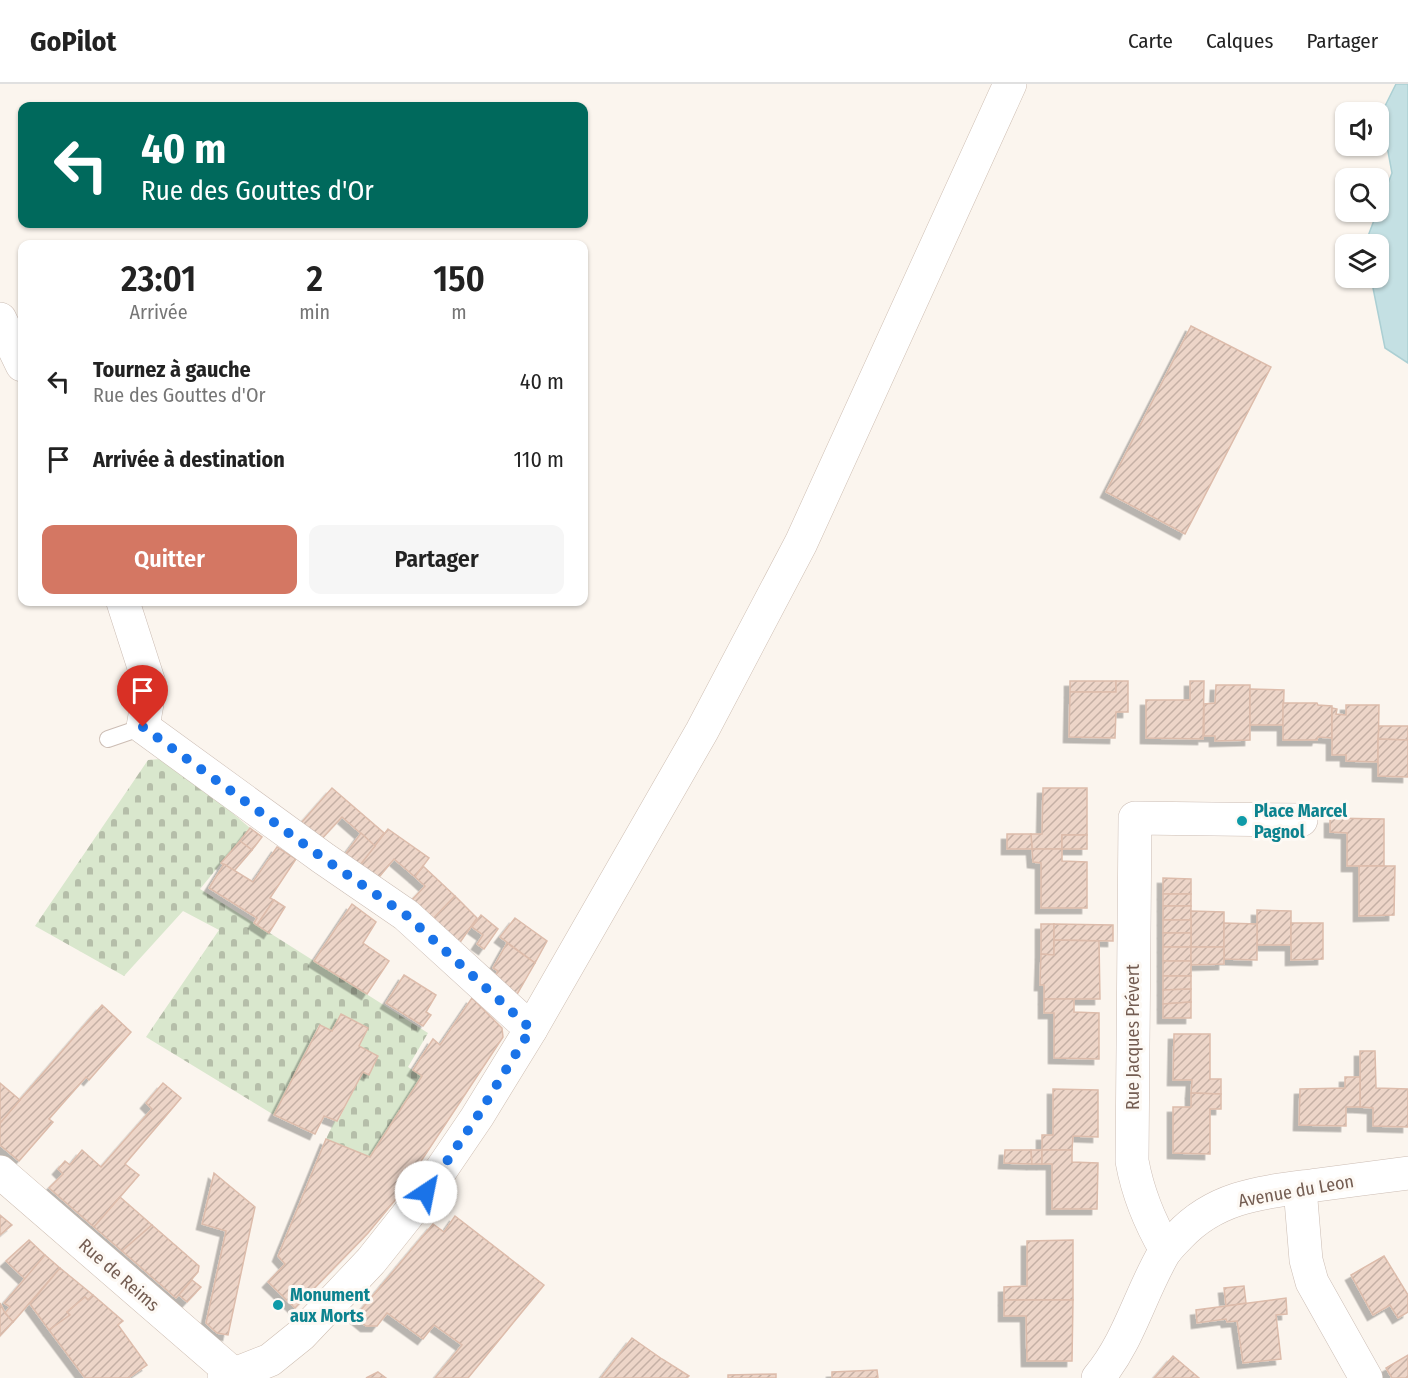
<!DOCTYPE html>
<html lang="fr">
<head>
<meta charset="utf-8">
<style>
	body { margin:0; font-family:"Fira Sans Condensed",sans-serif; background:#f6f6f6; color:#222; height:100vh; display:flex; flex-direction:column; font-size:22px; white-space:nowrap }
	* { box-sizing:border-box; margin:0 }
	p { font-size:20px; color:#767676 }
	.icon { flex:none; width:33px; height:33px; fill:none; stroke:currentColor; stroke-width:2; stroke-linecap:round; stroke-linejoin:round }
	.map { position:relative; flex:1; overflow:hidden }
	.drawer { position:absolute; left:18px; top:156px; width:570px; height:366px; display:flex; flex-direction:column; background:#fff; border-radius:12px; box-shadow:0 2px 4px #0004 }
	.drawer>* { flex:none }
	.guide { position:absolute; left:18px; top:18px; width:570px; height:126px; border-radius:12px; box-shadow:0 2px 4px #0004; background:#00695c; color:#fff; overflow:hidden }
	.fabs { position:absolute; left:1335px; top:18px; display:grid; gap:12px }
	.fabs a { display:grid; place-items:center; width:54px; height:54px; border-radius:12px; background:#fff; box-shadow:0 2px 4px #0004; font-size:30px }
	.pin { position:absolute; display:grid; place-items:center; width:51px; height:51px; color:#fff; margin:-62px -26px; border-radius:50% 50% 50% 0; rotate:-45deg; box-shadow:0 0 6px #0007 }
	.pin .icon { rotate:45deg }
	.me { position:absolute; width:66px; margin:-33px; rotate:34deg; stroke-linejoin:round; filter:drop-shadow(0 0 4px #0008) }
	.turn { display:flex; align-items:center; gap:21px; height:126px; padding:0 24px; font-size:27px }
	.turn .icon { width:78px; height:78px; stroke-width:2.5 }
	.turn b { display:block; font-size:42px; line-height:51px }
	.eta { display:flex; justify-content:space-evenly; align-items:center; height:102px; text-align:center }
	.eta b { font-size:36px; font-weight:600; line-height:42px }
	.cta { display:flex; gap:12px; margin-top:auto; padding:12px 24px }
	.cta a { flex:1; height:69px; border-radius:12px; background:#d47763; color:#fff; font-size:24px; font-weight:600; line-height:69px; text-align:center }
	.cta a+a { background:#f6f6f6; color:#222 }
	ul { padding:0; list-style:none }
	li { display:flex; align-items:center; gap:18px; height:78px; padding:0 24px }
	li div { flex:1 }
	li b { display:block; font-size:22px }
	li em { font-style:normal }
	header { display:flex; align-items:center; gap:36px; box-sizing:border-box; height:84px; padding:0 30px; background:#fff; border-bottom:2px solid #e0e0e0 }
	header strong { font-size:28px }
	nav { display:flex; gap:33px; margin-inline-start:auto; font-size:21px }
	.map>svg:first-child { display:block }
	.cemetery { fill:url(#cemetery-stones) }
	.water { fill:#c4e0e3; stroke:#abcfd3; stroke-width:1.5 }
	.building { fill:url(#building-hatch); stroke:#ddbcab; stroke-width:1.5; filter:url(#shadow) }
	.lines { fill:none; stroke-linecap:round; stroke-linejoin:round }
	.lane-casing { stroke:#ccbdb4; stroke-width:18 }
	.street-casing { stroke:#ccbdb4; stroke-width:34 }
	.secondary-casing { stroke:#cebeb2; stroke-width:34 }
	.lane { stroke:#fff; stroke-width:16 }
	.street { stroke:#fff; stroke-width:33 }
	.secondary { stroke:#fff; stroke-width:33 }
	.route { stroke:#1a73e8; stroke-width:10; stroke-dasharray:0 18 }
	.culture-dot { fill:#0f9aa8; stroke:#fdf9f4; stroke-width:2 }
	.labels { text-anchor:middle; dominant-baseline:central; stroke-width:6; stroke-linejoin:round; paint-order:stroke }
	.culture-label { font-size:18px; font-weight:bold; fill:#0d838f; stroke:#fdf9f4; text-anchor:start }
	.street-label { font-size:18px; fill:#745d52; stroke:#fdf9f4 }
</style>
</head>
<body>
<header>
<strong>GoPilot</strong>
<nav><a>Carte</a><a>Calques</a><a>Partager</a></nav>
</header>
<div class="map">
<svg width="1408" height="1294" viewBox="0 0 1408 1294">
	<defs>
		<pattern id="cemetery-stones" width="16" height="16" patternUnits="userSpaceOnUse" patternTransform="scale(1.5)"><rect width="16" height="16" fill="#d9e7cd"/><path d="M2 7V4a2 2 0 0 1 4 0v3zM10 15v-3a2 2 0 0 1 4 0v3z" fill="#b5bea9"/></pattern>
		<pattern id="building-hatch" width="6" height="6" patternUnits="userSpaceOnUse" patternTransform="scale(1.5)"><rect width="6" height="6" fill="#edd5c8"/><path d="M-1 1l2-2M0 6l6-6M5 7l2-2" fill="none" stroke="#c5b0a5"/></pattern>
		<filter id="shadow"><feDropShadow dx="-5.5" dy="5.5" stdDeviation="0" flood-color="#0004"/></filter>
	</defs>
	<rect width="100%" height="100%" fill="#fbf5ee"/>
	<path class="cemetery" d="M160,675H169L250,744L200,805L428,949L408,983L422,992L370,1073L326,1055L335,1036L338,1037L363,988L369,991L378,972L359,962L367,943L341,930L332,947L319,941L274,1031L146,953L219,846L183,827L124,892L35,842L148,676Z"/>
	<path class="water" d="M1396,0H1408V279L1385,264L1371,194H1378V160H1365L1392,89L1381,30Z"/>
	<g class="building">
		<path d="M1191,242L1271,283L1185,450L1106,408Z"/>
		<rect x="1070" y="597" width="46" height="11"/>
		<path d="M1116,597H1128V628H1116L1115,654L1069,653L1070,608H1116Z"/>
		<path d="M1190,597H1204L1203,655L1146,654V616H1190Z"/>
		<path d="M1216,601H1250V656L1215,657V652H1204V620L1215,619Z"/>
		<path d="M1250,605L1284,606L1283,641H1250Z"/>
		<path d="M1283,619H1317L1318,621L1332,622V654L1318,653L1317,656H1283Z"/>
		<path d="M1346,621H1379L1378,678L1346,677V671H1332V624L1337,625L1336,630L1346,631Z"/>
		<path d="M1379,642H1408V656L1378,655Z"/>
		<path d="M1378,655L1408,656V693L1378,692Z"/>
		<path d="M332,704L384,749L375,762L342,733L316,761L294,747Z"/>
		<path d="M1043,704H1087V751H1062V765H1032L1031,750H1042Z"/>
		<path d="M1330,734L1384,735V782H1347V749L1330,748Z"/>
		<path d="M250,744L262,753L252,766L240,757Z"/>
		<path d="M388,745L429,774L415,793L394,775L375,798L356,786Z"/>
		<path d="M361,749L375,762L356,786L341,776Z"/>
		<path d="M1007,750H1031L1032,765H1007Z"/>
		<rect x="1062" y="751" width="25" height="14"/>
		<path d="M240,757L252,766L234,787L221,779Z"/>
		<path d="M277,763L296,775L270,814L274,816L257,841L254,839L257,834L209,804L224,780L253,798Z"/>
		<path d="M1032,765H1062V777L1087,778V824H1041V779L1033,778Z"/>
		<path d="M423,782L455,812L429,839L409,819L425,802L415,793Z"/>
		<path d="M1359,782H1395L1394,831L1359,832Z"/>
		<path d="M1163,794L1191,795V810H1163Z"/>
		<rect x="1163" y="810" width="28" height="12"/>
		<path d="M455,812L477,834L456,864L429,839Z"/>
		<path d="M274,816L285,823L269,849L257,841Z"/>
		<path d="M352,820L376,838L363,859L389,877L367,910L314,877Z"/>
		<rect x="1163" y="822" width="28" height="14"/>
		<path d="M1257,826L1291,827V861H1257Z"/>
		<path d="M1191,827L1224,828V863H1191Z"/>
		<path d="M481,831L498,845L484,865L477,860L483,851L472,843Z"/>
		<path d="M515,834L547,857L535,879L500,853Z"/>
		<rect x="1163" y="836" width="28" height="13"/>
		<path d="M1224,839L1257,840V876L1224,875Z"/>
		<path d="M1291,839H1323V875L1291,876Z"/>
		<path d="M1041,840H1054V871L1041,870Z"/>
		<path d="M1054,840L1113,841V857L1054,856Z"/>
		<rect x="1163" y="849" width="28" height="14"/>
		<path d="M1054,856L1099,857L1100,915H1044V901H1040L1041,870L1054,871Z"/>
		<path d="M507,859L535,879L512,919L491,899L498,887L493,884Z"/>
		<rect x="1163" y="863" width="28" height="14"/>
		<path d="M1191,863H1224V880L1191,881Z"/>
		<rect x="1163" y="877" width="28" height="15"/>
		<path d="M404,891L436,911L426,928L431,931L423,942L386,919Z"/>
		<path d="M1163,892H1191V905L1163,906Z"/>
		<path d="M1191,905V918L1163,920V906Z"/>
		<path d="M472,914L502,944L503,953L396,1115L368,1149L295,1224L268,1198L285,1180L278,1172L326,1055L370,1073L422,992L413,986L433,955L440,961Z"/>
		<path d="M1044,915H1074V928L1099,929V975L1054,974V929H1044Z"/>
		<path d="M1191,918V934H1163V920Z"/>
		<path d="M102,921L131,948L89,996L86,993L49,1035L53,1038L19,1077L0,1061V1039Z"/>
		<path d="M341,930L368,944L359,962L378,972L369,991L363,988L337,1037L324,1032L315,1050L274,1031L320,941L332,947Z"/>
		<path d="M1174,950H1210V995H1221V1010L1191,1009L1192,996H1173Z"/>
		<path d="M1360,967H1375L1376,1004L1408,1005V1043L1373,1042V1024L1360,1023Z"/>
		<path d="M1345,993H1360V1023H1346V1042L1299,1041L1300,1005L1345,1004Z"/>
		<path d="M0,999L20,1016L0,1039Z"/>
		<path d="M163,999L181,1014L125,1080L139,1091L94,1143L49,1104L63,1090L58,1085L65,1077L70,1081L82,1066L101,1083L152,1025L146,1019Z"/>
		<path d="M1053,1005L1098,1006V1053L1073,1052L1072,1066H1042V1051H1053Z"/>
		<path d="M1191,1009L1221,1010V1025H1210V1070L1173,1069V1023H1191Z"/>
		<path d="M1005,1066H1031L1032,1080L1004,1079Z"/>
		<path d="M1031,1066H1042V1080H1032Z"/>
		<path d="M1042,1066H1072V1078L1098,1079L1097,1125H1052V1080H1042Z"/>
		<path d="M214,1089L255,1123L228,1251L217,1249L206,1239L226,1147L202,1140Z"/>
		<path d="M120,1113L152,1141L122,1167L94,1143Z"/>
		<path d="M0,1131L12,1141L0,1151Z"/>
		<path d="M455,1132L544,1201L468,1294H435L462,1261L434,1241L423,1255L387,1229L377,1242H366L355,1233L433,1140L444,1148Z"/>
		<path d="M152,1141L199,1182L198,1188L176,1214L122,1167Z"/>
		<path d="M29,1156L45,1171L25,1195L6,1177Z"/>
		<path d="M1073,1156V1216H1004V1203L1027,1202V1157Z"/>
		<path d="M45,1171L60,1184L13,1238L5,1229L10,1223L4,1219Z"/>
		<path d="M1384,1172L1408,1211V1228L1398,1234L1390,1221L1373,1231L1351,1191Z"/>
		<path d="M60,1184L93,1211L88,1216L85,1213L67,1228L70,1231L49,1246L30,1220Z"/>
		<path d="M192,1196L201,1203L187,1218L179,1211Z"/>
		<path d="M1244,1202L1246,1219L1226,1222L1224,1204Z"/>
		<path d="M93,1211L123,1237L118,1241L147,1281L128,1294H85L49,1246L70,1231L67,1228L85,1213L88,1216Z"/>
		<path d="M1286,1214L1287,1230L1276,1231L1281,1275L1243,1279L1237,1237L1227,1238L1226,1235L1197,1239L1196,1226Z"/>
		<path d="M1004,1216H1073L1072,1277H1027L1026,1232H1004Z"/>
		<path d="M0,1219L5,1229L13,1238L0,1252Z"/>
		<path d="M632,1254L662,1275L689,1292L687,1294H601Z"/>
		<path d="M1408,1271V1294H1392L1386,1284Z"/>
		<path d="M1173,1272L1199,1294H1154Z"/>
		<path d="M877,1286L878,1294H832V1288Z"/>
		<path d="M378,1288L386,1294H366Z"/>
		<path d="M776,1290V1294H728V1291Z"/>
	</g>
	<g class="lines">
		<g class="lane-casing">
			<path id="lane" d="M108,655L143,643"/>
		</g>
		<g class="street-casing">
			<g id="street">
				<path d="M0,235L22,281"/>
				<path d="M123,518L150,602L143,643L323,774L406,831L531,945"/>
				<path d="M1300,1104L1306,1176L1312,1198L1366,1294"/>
				<path d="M1166,1166C1149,1137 1138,1110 1132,1077L1135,734L1301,736"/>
				<path d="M1098,1294C1129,1257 1140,1210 1164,1169C1168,1163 1174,1157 1179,1152C1217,1111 1265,1108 1317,1101C1347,1097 1378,1093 1408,1089"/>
			</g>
		</g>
		<g class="secondary-casing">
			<g id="secondary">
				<path d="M0,1088L238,1294"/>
				<path d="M224,1294L270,1276L301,1251L371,1177L426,1108L477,1033L531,945L702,647L801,459L1010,0"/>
			</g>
		</g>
		<use href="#lane" class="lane"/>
		<use href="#street" class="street"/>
		<use href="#secondary" class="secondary"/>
	</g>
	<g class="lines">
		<path class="route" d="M143,643L323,774L406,831L531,945L477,1033L426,1108"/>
	</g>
	<g class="culture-dot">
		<circle cx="1242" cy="737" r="6"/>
		<circle cx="278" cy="1221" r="6"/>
	</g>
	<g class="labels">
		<g class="culture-label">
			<text x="1254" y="727">Place Marcel<tspan x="1254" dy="21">Pagnol</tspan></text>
			<text x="290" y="1211">Monument<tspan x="290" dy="21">aux Morts</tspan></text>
		</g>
		<g class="street-label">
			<text transform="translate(1133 953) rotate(-90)">Rue Jacques Prévert</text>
			<text transform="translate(1296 1107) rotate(-10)">Avenue du Leon</text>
			<text transform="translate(119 1191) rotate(41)">Rue de Reims</text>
		</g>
	</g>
</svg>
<div class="fabs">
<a><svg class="icon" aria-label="sound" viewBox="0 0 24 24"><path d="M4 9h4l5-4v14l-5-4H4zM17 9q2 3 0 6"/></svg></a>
<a><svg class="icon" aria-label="search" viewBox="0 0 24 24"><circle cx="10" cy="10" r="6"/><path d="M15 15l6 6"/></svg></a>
<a><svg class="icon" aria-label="layers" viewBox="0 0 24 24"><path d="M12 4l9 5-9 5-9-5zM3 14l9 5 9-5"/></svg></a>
</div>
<div class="pin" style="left:143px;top:643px;background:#d93025"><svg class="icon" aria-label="arrive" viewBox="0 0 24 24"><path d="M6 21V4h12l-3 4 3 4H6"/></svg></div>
<svg class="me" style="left:426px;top:1108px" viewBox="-20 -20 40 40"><circle r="19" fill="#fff"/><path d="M0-13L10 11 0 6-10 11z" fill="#1a73e8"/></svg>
<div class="guide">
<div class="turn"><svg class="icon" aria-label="left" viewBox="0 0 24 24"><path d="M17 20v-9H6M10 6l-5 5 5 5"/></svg><div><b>40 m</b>Rue des Gouttes d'Or</div></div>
</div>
<section class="drawer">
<div class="eta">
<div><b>23:01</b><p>Arrivée</p></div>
<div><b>2</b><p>min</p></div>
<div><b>150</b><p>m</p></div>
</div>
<ul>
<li><svg class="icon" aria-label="left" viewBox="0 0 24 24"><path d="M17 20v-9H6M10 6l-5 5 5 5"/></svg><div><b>Tournez à gauche</b><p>Rue des Gouttes d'Or</p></div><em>40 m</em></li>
<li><svg class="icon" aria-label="arrive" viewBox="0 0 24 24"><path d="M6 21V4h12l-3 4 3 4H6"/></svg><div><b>Arrivée à destination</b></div><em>110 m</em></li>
</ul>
<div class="cta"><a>Quitter</a><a>Partager</a></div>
</section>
</div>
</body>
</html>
